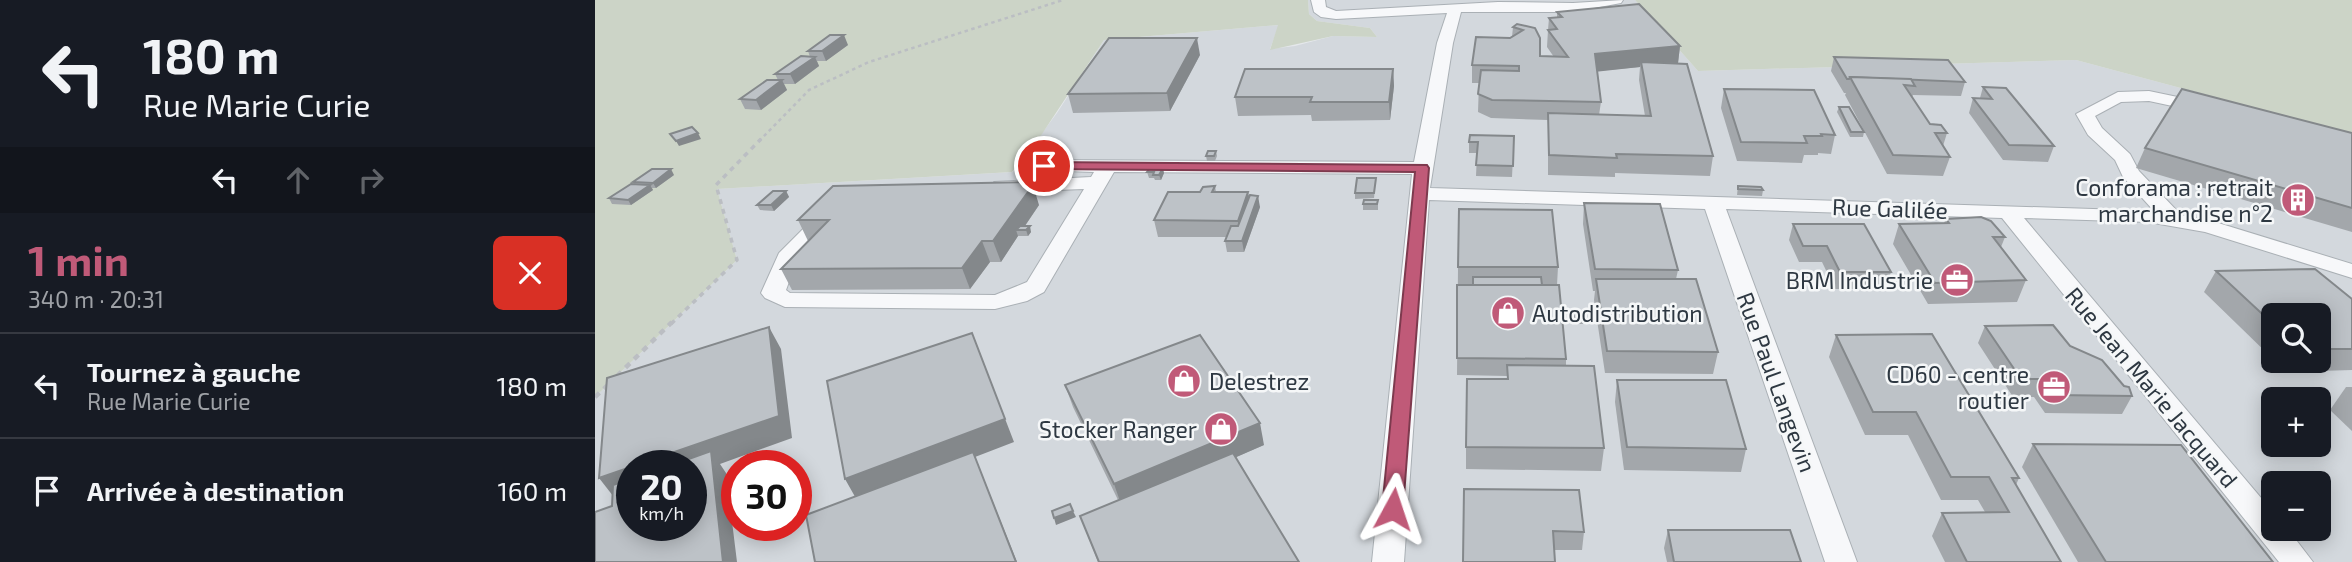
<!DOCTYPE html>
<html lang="fr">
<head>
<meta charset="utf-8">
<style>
	body { margin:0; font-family:"Exo 2",sans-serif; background:#242831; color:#f1f3f6; height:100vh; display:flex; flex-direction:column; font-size:26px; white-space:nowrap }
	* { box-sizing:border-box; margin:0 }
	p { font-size:23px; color:#9ea1a6 }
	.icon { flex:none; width:38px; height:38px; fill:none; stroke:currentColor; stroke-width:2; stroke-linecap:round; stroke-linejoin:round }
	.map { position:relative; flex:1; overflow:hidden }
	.details { display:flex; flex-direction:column; background:#171b24; width:595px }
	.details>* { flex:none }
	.banner { background:#171b24; color:#f1f3f6; overflow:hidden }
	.tools { position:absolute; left:1666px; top:303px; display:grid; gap:14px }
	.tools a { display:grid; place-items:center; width:70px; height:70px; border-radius:10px; background:#171b24; box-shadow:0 4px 18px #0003; font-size:35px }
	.speed { position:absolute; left:21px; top:450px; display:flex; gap:14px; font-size:35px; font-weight:700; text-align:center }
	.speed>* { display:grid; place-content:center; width:91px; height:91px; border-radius:50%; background:#171b24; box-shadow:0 4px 18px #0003; line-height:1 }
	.speed small { font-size:18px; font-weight:400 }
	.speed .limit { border:10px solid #d22; background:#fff; color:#111 }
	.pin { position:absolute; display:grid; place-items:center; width:60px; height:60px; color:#fff; margin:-30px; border:4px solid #fff; border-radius:50%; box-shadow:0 2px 7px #0007 }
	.me { position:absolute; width:77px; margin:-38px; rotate:5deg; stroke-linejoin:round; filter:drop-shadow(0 0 5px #0008) }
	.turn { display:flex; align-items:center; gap:24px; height:147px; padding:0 28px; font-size:32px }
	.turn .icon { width:91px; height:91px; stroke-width:2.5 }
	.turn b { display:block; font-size:49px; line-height:60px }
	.lanes { display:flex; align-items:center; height:66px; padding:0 28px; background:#0003; justify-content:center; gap:35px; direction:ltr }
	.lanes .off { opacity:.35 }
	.round { display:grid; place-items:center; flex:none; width:74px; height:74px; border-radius:10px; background:#242831 }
	.overview { display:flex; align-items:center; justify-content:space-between; height:119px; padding:0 28px }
	h1 { font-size:42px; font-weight:700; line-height:52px; color:#c05a78 }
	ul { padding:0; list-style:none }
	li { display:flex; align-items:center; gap:21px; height:105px; padding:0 28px; border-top:2px solid #363941 }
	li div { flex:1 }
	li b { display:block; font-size:26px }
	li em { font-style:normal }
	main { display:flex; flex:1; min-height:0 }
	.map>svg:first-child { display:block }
	.built { fill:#d3d8dd; fill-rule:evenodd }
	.green { fill:#ccd4c7 }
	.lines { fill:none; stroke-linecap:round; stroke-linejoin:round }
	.minor-casing { stroke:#aab0b5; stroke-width:2 }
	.path-far2 { stroke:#bbbec3; stroke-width:2.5; stroke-dasharray:3.5 3.5; stroke-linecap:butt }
	.path-far1 { stroke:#bbbec3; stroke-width:3.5; stroke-dasharray:5 5; stroke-linecap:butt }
	.path { stroke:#bbbec3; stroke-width:4.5; stroke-dasharray:6 6; stroke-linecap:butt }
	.minor { fill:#f7f8fa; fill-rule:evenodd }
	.wall { fill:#a3a7ab; fill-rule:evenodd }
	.shaded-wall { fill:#84888b }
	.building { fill:#bdc2c7; stroke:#84888b; stroke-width:2 }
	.route { fill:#c05a78; stroke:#7d3a4e; stroke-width:2 }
	.labels { text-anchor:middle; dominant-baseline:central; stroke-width:5; stroke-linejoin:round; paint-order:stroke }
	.poi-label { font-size:23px; fill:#2e3842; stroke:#f5f7f8; text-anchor:end }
	.street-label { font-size:23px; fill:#2e3842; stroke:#f5f7f8 }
</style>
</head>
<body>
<main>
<section class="details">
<div class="banner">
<div class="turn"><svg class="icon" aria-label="left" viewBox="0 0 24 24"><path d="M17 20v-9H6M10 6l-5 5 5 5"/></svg><div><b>180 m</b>Rue Marie Curie</div></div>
<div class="lanes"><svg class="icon" aria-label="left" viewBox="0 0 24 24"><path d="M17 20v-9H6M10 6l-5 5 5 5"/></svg><svg class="icon off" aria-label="ahead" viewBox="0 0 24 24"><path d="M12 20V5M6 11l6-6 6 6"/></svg><svg class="icon off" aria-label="right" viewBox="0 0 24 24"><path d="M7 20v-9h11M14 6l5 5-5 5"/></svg></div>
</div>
<div class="overview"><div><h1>1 min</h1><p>340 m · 20:31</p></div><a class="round" style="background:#d93025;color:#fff"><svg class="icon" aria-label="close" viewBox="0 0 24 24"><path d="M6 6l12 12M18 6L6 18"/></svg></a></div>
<ul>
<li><svg class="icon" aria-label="left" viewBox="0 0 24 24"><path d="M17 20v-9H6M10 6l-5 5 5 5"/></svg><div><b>Tournez à gauche</b><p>Rue Marie Curie</p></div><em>180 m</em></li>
<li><svg class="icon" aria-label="arrive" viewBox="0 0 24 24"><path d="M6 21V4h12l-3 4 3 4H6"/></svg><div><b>Arrivée à destination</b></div><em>160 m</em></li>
</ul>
</section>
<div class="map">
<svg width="1757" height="562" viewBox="0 0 1757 562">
	<rect width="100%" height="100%" fill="#e5e8eb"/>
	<path class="built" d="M713,0H1040L1103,71L1481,60L1757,134V562H0V397L142,260L122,189L418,172L462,113L509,40L684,25L675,49L700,46L738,36L782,37L775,28L722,21L714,14ZM1678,315H1724V360H1678ZM1678,399H1724V444H1678ZM37,466H96V525H37ZM142,466H201V525H142ZM1678,483H1724V528H1678Z"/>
	<g class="green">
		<path d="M0,0H713L714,14L722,21L775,28L782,37L738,36L675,50L683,25L509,40L447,134L417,172L122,189L142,260L0,397Z"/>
		<path d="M1040,0H1757V134L1481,60L1103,71Z"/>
	</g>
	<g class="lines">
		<g class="minor-casing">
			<path id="minor" d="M716,0H730L731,7L741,11L903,2L978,3L1028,0L1026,3L978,12H866L858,43L835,188L1559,211L1528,177L1520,160L1493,135L1481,114L1523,92L1554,91L1616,104L1619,108L1616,112L1610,113L1554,101L1526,102L1500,116L1507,128L1535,154L1544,171L1586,215L1620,222L1757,264V278L1610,232L1553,222L1429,218L1678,512V528H1692L1718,562H1684L1407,218L1131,209L1262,562H1230L1110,209L834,200L809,562H777L817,174L519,172L449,292L432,301L400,309L190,307L170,298L166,293L184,253L226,211H240L243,215L202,260L191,290L195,293L400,295L432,282L489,189L406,192L399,190L396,186L399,182L496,177L499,172L442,170L439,166L442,162L449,160L819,162L842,43L852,13L741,19L726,17L719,12Z"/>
		</g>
		<path class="path-far2" d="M164,141L214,90L274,62L468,0"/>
		<path class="path-far1" d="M76,324L142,260L121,185L166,139"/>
		<g class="path">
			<path d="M22,376L77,322"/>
			<path d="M0,397L14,384"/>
		</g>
		<use href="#minor" class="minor"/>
	</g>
	<g class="wall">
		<path d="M962,12L1085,46L1083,63L1118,156L1115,176L1020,173V177L953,175V120L896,118L883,112L884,83H877V65L917,37L918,27L940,28L945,56L959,57L952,47L953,30L954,18H962ZM1045,67L1044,80L1050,116L1004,115L1006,102L1002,71Z"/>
		<path d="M253,45L231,61H222L224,66L200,84H189L192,90L166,110L150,109L145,99L183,80L180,74L215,57L213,51Z"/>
		<path d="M605,55L575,111L478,113L473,94Z"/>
		<path d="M1239,57L1370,82L1366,96L1318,95L1317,97L1335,124L1352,133L1348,146L1355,157L1348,176L1292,174L1250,95L1251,93H1249L1236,71Z"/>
		<path d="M798,69L799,86L795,120L717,121L716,115L643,116L640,97Z"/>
		<path d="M1388,87L1459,146L1453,162L1408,160L1374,113L1378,98H1385Z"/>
		<path d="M1129,89L1240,135L1236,154L1223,153V155H1209L1207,163L1142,161L1126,108Z"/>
		<path d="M1244,107L1269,132L1268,137H1255L1242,112Z"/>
		<path d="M1757,133V232L1541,168L1550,148Z"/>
		<path d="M919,136L917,177L881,176L882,153H874V142Z"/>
		<path d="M621,151L622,156L620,161H612L611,156Z"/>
		<path d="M552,172L569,173L566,180H560L559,178H554Z"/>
		<path d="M79,175L61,188H57L58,190L36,205L17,204L14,198L39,184L38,182Z"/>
		<path d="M781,178L779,198L760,199V193Z"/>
		<path d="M620,186L621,192L654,195L665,207L649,252H632L630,241L631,237H563L559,220L605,192Z"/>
		<path d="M1143,186L1168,190L1167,196L1142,195Z"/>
		<path d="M191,191L194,197L179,211L165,210L162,205Z"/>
		<path d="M783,200V210H768V204Z"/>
		<path d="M989,203L1083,270L1081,279L1123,352L1118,374L1010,373L999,300L1000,291H998L988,224Z"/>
		<path d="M444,205L430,226L436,232L433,236H423L406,262H395L375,289L197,290L186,269L213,241L203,220Z"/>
		<path d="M1351,219L1410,237L1406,247L1431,280L1422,302L1333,304L1298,244L1304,224L1349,223Z"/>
		<path d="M1198,224L1296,272L1291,289H1240L1227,262H1204L1194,240Z"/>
		<path d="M863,267H963L962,285L971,359V366L1009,448L1006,471L871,469V447L912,379V376L862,375Z"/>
		<path d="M1621,271L1757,299V370L1692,372L1680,360H1724V315H1678V359L1609,292Z"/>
		<path d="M978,313L990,318L989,324H978Z"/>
		<path d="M1390,326L1475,346L1537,396L1527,414L1450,413L1439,397H1418L1383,343Z"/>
		<path d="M1241,335L1424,478L1421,485L1466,562H1350L1337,536L1347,513L1390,512L1383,500H1346L1313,435H1270L1234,357Z"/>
		<path d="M1022,380L1151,449L1146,472L1029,470L1020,402Z"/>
		<path d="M470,385L669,445L641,457L704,562H503L485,516L523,500L478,407Z"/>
		<path d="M1751,387H1757V431L1735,410Z"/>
		<path d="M1438,444L1678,562H1483L1427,467Z"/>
		<path d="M869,489L989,532L987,550H959Z"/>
		<path d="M1073,530L1206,562H1072L1069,548Z"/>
	</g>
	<g class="shaded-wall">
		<path d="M249,35L253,45L231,61L227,51Z"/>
		<path d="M602,38L605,55L575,111L572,93Z"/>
		<path d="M1085,46L1083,63L1046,62L1045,67L999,72L1000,54Z"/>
		<path d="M220,57L224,66L200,84L195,74Z"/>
		<path d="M798,69L799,86L795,120L794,102Z"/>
		<path d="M187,80L192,90L166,110L161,100Z"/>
		<path d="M103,133L106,139L84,146L81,141Z"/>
		<path d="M568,168L569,173L566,180L564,175Z"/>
		<path d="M76,169L79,175L61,188L58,183Z"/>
		<path d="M55,185L58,190L36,205L33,200Z"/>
		<path d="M438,185L444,205L427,230H421L423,236L406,262L398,241Z"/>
		<path d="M191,191L194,197L179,211L176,205Z"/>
		<path d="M653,192L655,203L645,237L643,221Z"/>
		<path d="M663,196L665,207L649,252L647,241Z"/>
		<path d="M435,226L436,232L433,236L431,230Z"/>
		<path d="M387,241L395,262L375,289L367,268Z"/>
		<path d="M174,327L186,349L197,438L125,464L131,473L142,562H128L96,466H39Z"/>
		<path d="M377,333L419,442L380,457L422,562L263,502L250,479Z"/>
		<path d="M665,423L669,445L527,507L519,484Z"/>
		<path d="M37,466V495L22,501L4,478Z"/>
		<path d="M478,511L481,517L461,525L459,518Z"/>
	</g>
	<g class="building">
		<path d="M1044,4L1085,46L1000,54L1006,102L897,100L883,94L886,70L924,71V66L877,65L881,37L915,38L928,30L918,27L922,24L940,28L945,38V56L973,57L953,30L962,29L954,18L967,17L962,12Z"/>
		<path d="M235,35H249L227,51H213Z"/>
		<path d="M514,38H602L572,93L473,94Z"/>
		<path d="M206,56L220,57L195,74H180Z"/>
		<path d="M1239,57L1353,60L1370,82L1255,77L1254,79H1252Z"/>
		<path d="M1046,62L1092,64L1118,156L1021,154L1022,158L954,155L953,113L1056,116Z"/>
		<path d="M650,69H798L794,102H715L717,97H640Z"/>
		<path d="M1255,77L1316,79L1320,86L1309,85L1335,124L1346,125L1352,133H1340L1355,157L1298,155Z"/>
		<path d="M172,80H187L161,100L145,99Z"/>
		<path d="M1388,87L1411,88L1459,146L1414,145L1378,98L1397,99Z"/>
		<path d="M1129,89L1219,90L1240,135L1226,134L1227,136H1209L1212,143L1146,142Z"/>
		<path d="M1587,89L1757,133V208L1550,148Z"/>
		<path d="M1244,107H1254L1269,132H1256Z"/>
		<path d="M97,127L103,133L81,141L75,134Z"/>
		<path d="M875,135L919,136L918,166L881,165L883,142H874Z"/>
		<path d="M613,151H621L619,156H611Z"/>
		<path d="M555,168H568L564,175H558L559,172H552Z"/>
		<path d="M57,169H76L58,183L38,182Z"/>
		<path d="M762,178H781L779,193H760Z"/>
		<path d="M432,182L438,185L398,241H387L367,268L186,269L234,220H203L238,186Z"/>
		<path d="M36,184L55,185L33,200L14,198Z"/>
		<path d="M620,186L617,192H653L643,221L559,220L573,192H605L608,187Z"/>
		<path d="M1143,186L1166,187L1168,190L1143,189Z"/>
		<path d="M178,191H191L176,205H162Z"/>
		<path d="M655,195L663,196L647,241H630L636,226H643Z"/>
		<path d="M769,200H783L782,204H768Z"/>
		<path d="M989,203L1065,204L1083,270L1000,269Z"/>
		<path d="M864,209L957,210L963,267H863Z"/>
		<path d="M1386,217L1396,221L1410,237H1398L1431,280L1340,283L1304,224L1354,223L1351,219Z"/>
		<path d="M1198,224H1269L1296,272H1245L1232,246H1208Z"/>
		<path d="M425,226H435L431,230H421Z"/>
		<path d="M1720,269L1757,299V349H1724V315H1678V324L1621,271Z"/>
		<path d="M878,277H946L947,285H878Z"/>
		<path d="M1001,279H1101L1123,352L1012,351Z"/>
		<path d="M862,285H964L971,359L862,358Z"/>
		<path d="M989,312L990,318H979L978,313Z"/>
		<path d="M1458,325L1475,346L1507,360L1529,386L1534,387L1537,396L1459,395L1447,379H1426L1390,326Z"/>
		<path d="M174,327L184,416L4,478L12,378Z"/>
		<path d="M377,333L410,419L250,479L232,381Z"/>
		<path d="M1337,334L1424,478H1417L1466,562H1372L1347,513L1414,512L1394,477H1356L1321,412H1278L1241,335Z"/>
		<path d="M605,335L665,423L519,484L470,385Z"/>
		<path d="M912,365L999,366L1009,448L871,447L872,379H913Z"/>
		<path d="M1022,380H1131L1151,449L1032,447Z"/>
		<path d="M1438,444L1586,445L1678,562H1511Z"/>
		<path d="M116,451L128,562H0V512L17,506L18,485L37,478V525H96V466H74Z"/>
		<path d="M378,452L421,562H220L211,515Z"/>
		<path d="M638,453L704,562H504L485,516Z"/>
		<path d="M869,489L984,490L989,532L958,531L960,562H868Z"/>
		<path d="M475,504L478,511L459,518L457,511Z"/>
		<path d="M1073,530H1195L1206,562H1079Z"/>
	</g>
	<path class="route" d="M449,162L832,165L834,168L808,509L805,515L798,518L790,515L787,509L820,172L444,169L442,166Z"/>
	<defs>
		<g id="building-disc" transform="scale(1.75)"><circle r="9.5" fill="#c05a78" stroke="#f5f7f8"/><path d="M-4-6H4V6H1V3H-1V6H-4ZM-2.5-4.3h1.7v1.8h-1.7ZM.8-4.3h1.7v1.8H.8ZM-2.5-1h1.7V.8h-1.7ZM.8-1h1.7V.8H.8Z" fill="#fff"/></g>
		<g id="office-disc" transform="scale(1.75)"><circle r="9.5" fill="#c05a78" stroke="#f5f7f8"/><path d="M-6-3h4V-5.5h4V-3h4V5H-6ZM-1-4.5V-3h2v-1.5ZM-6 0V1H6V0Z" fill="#fff"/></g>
		<g id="shop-disc" transform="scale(1.75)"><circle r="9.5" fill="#c05a78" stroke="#f5f7f8"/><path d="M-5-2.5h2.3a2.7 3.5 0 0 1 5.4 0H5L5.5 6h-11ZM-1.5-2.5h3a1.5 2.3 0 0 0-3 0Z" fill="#fff"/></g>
	</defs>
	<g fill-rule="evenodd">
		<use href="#building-disc" x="1703" y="200"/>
		<use href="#office-disc" x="1362" y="280"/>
		<use href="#shop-disc" x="913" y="313"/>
		<use href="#shop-disc" x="589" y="381"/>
		<use href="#office-disc" x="1459" y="387"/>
		<use href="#shop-disc" x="626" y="429"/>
	</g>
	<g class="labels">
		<g class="poi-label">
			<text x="1678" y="187">Conforama : retrait<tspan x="1678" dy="26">marchandise n°2</tspan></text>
			<text x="1338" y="280">BRM Industrie</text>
			<text x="937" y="313" text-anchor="start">Autodistribution</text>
			<text x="1434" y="374">CD60 - centre<tspan x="1434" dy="26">routier</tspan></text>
			<text x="614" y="381" text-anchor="start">Delestrez</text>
			<text x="602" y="429">Stocker Ranger</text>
		</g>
		<g class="street-label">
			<text transform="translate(1295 208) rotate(2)">Rue Galilée</text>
			<text transform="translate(1182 382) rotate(70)">Rue Paul Langevin</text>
			<text transform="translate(1557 387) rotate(50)">Rue Jean Marie Jacquard</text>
		</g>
	</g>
</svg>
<div class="tools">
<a><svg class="icon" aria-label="search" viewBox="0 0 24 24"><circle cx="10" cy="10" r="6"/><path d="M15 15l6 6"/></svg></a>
<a>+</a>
<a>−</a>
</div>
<div class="speed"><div>20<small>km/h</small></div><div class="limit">30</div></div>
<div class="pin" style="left:449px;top:166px;background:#d93025"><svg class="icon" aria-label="arrive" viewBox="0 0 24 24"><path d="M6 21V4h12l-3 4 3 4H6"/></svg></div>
<svg class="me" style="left:798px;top:509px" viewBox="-20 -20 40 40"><path d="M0-17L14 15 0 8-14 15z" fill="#c05a78" stroke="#fff" stroke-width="4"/></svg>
</div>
</main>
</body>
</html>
